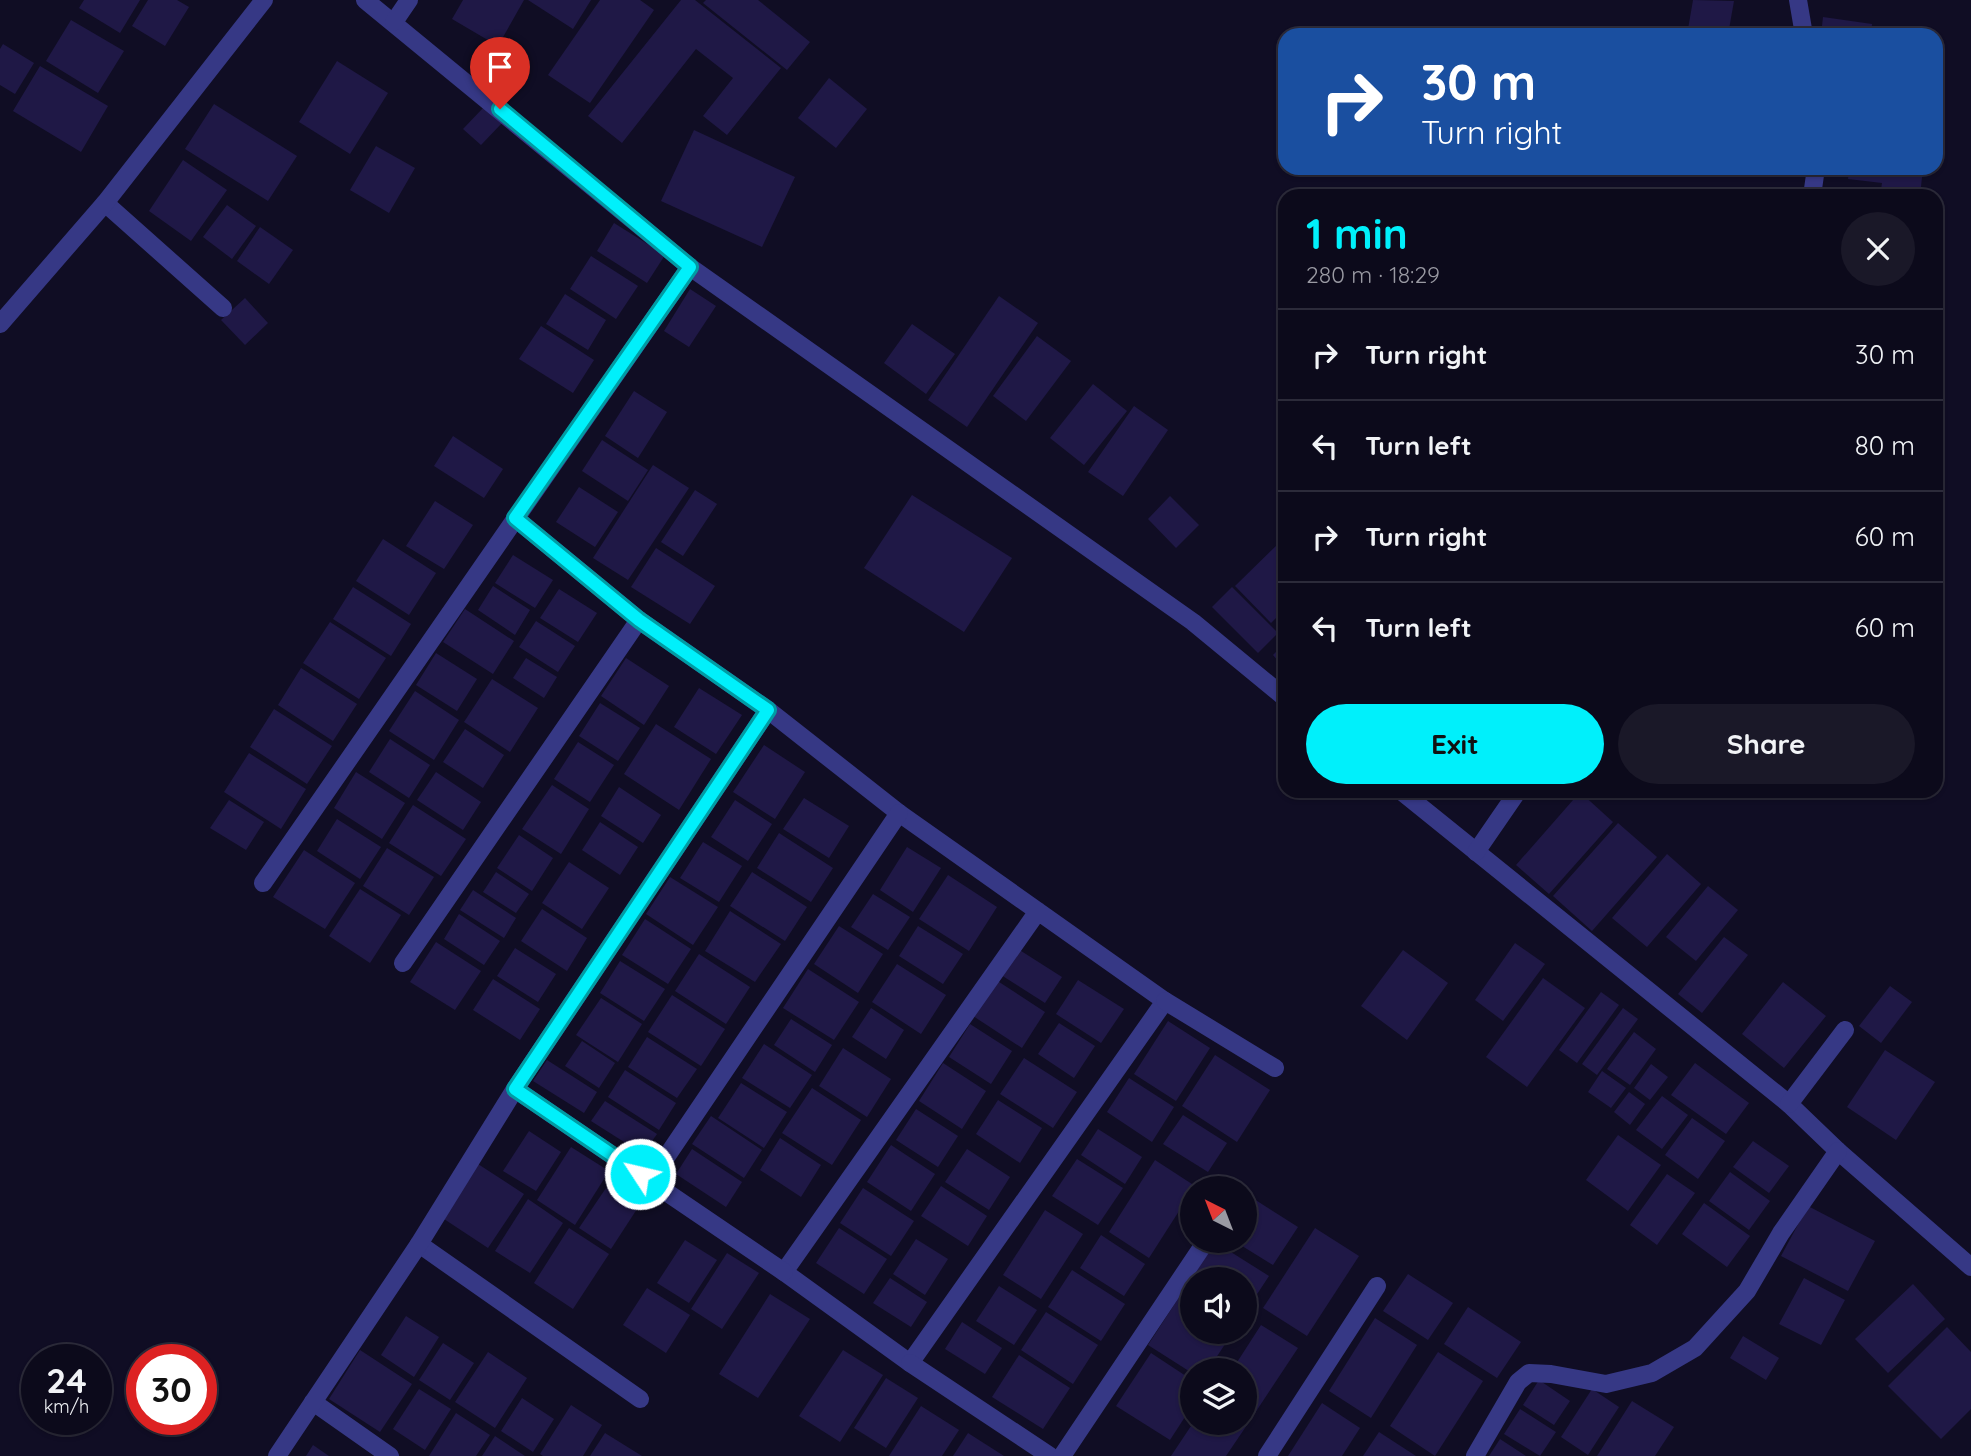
<!DOCTYPE html>
<html lang="en">
<head>
<meta charset="utf-8">
<style>
	body { margin:0; font-family:Quicksand,sans-serif; background:#1a1828; color:#f1f3f6; height:100vh; display:flex; flex-direction:column; font-size:26px; white-space:nowrap }
	* { box-sizing:border-box; margin:0 }
	p { font-size:23px; color:#9a9aa3 }
	.icon { flex:none; width:38px; height:38px; fill:none; stroke:currentColor; stroke-width:2; stroke-linecap:round; stroke-linejoin:round }
	.map { position:relative; flex:1; overflow:hidden }
	.details { position:absolute; left:1278px; top:189px; width:665px; height:609px; display:flex; flex-direction:column; background:#0c0a1b; border-radius:21px; box-shadow:0 2px 5px #0004,0 0 0 2px #2c2b3a }
	.details>* { flex:none }
	.banner { position:absolute; left:1278px; top:28px; width:665px; height:147px; border-radius:21px; box-shadow:0 2px 5px #0004,0 0 0 2px #2c2b3a; background:#1a4fa0; color:#fff; overflow:hidden }
	.needle { width:46px; rotate:318deg }
	.fabs { position:absolute; left:1180px; top:1176px; display:grid; gap:14px }
	.fabs a { display:grid; place-items:center; width:77px; height:77px; border-radius:50%; background:#0c0a1b; box-shadow:0 2px 5px #0004,0 0 0 2px #2c2b3a; font-size:35px }
	.speed { position:absolute; left:21px; top:1344px; display:flex; gap:14px; font-size:35px; font-weight:700; text-align:center }
	.speed>* { display:grid; place-content:center; width:91px; height:91px; border-radius:50%; background:#0c0a1b; box-shadow:0 2px 5px #0004,0 0 0 2px #2c2b3a; line-height:1 }
	.speed small { font-size:18px; font-weight:400 }
	.speed .limit { border:10px solid #d22; background:#fff; color:#111 }
	.pin { position:absolute; display:grid; place-items:center; width:60px; height:60px; color:#fff; margin:-72px -30px; border-radius:50% 50% 50% 0; rotate:-45deg; box-shadow:0 0 7px #0007 }
	.pin .icon { rotate:45deg }
	.me { position:absolute; width:77px; margin:-38px; rotate:305deg; stroke-linejoin:round; filter:drop-shadow(0 0 5px #0008) }
	.turn { display:flex; align-items:center; gap:24px; height:147px; padding:0 28px; font-size:32px }
	.turn .icon { width:91px; height:91px; stroke-width:2.5 }
	.turn b { display:block; font-size:49px; line-height:60px }
	.round { display:grid; place-items:center; flex:none; width:74px; height:74px; border-radius:37px; background:#1a1828 }
	.overview { display:flex; align-items:center; justify-content:space-between; height:119px; padding:0 28px }
	h1 { font-size:42px; font-weight:700; line-height:52px; color:#00f0fb }
	.action { display:flex; gap:14px; margin-top:auto; padding:14px 28px }
	.action a { flex:1; height:80px; border-radius:42px; background:#00f0fb; color:#111; font-size:28px; font-weight:700; line-height:80px; text-align:center }
	.action a+a { background:#1a1828; color:#f1f3f6 }
	ul { padding:0; list-style:none }
	li { display:flex; align-items:center; gap:21px; height:91px; padding:0 28px; border-top:2px solid #2c2b3a }
	li div { flex:1 }
	li b { display:block; font-size:26px }
	li em { font-style:normal }
	.map>svg:first-child { display:block }
	.building { fill:#1f1846 }
	.lines { fill:none; stroke-linecap:round; stroke-linejoin:round }
	.minor { stroke:#363885; stroke-width:18 }
	.route-casing { stroke:#009ca3; stroke-width:18 }
	.route { stroke:#00f0fb; stroke-width:12 }
</style>
</head>
<body>
<div class="map">
<svg width="1971" height="1456" viewBox="0 0 1971 1456">
	<rect width="100%" height="100%" fill="#100d24"/>
	<g class="building">
		<path d="M84,0H140L120,33L79,8Z"/>
		<path d="M148,0H177L189,7L165,46L132,26Z"/>
		<path d="M463,0H524L498,46L452,19Z"/>
		<path d="M528,0H591L573,29Z"/>
		<path d="M600,0H640L654,10L590,103L548,75Z"/>
		<path d="M681,0H695L781,68L727,135L703,116L733,78L696,49L622,143L588,116Z"/>
		<path d="M706,0H758L810,42L787,70L703,3Z"/>
		<path d="M1693,0L1734,1L1728,35H1687Z"/>
		<path d="M1823,17L1872,24L1871,35H1821Z"/>
		<path d="M71,20L124,51L98,93L46,61Z"/>
		<path d="M3,44L34,63L15,94L0,85V49Z"/>
		<path d="M337,61L388,93L350,154L299,122Z"/>
		<path d="M40,66L108,106L81,152L13,111Z"/>
		<path d="M829,78L867,109L836,148L798,118Z"/>
		<path d="M214,104L297,156L268,201L185,149Z"/>
		<path d="M484,107L502,123L481,145L463,129Z"/>
		<path d="M694,130L795,177L762,247L661,201Z"/>
		<path d="M376,146L415,168L389,213L350,190Z"/>
		<path d="M183,160L227,190L191,241L149,211Z"/>
		<path d="M1849,168H1923L1920,196H1880L1882,183L1848,179Z"/>
		<path d="M227,205L256,226L232,259L203,237Z"/>
		<path d="M614,223L665,255L647,283L597,251Z"/>
		<path d="M260,227L293,250L269,284L237,261Z"/>
		<path d="M591,256L638,286L616,319L570,289Z"/>
		<path d="M690,289L716,306L689,347L664,331Z"/>
		<path d="M565,294L606,320L588,350L546,324Z"/>
		<path d="M999,296L1038,323L967,427L928,400Z"/>
		<path d="M245,298L268,323L245,345L221,320Z"/>
		<path d="M912,324L955,354L926,394L884,363Z"/>
		<path d="M541,326L594,360L573,393L519,359Z"/>
		<path d="M1037,336L1071,361L1026,421L993,396Z"/>
		<path d="M1093,384L1127,411L1084,465L1050,438Z"/>
		<path d="M634,391L667,412L638,458L605,436Z"/>
		<path d="M1134,406L1168,430L1123,496L1088,472Z"/>
		<path d="M453,436L503,469L484,498L434,466Z"/>
		<path d="M602,440L648,470L628,501L582,471Z"/>
		<path d="M653,465L689,488L628,580L593,558Z"/>
		<path d="M579,487L618,512L595,547L556,522Z"/>
		<path d="M695,490L717,504L683,556L661,542Z"/>
		<path d="M912,495L1012,558L964,632L864,568Z"/>
		<path d="M1170,496L1199,525L1176,548L1148,519Z"/>
		<path d="M435,501L473,525L444,569L406,546Z"/>
		<path d="M383,539L436,573L409,615L356,581Z"/>
		<path d="M1279,543L1284,549V610L1271,623L1235,586Z"/>
		<path d="M656,548L715,586L690,624L631,587Z"/>
		<path d="M513,555L553,580L535,608L495,583Z"/>
		<path d="M493,586L530,610L515,635L478,610Z"/>
		<path d="M353,587L411,624L391,656L333,619Z"/>
		<path d="M1232,587L1278,633L1258,653L1212,607Z"/>
		<path d="M559,589L597,613L578,642L540,618Z"/>
		<path d="M465,609L514,641L493,674L443,642Z"/>
		<path d="M536,621L575,646L558,672L519,647Z"/>
		<path d="M330,622L386,658L359,699L303,663Z"/>
		<path d="M1284,644V668L1273,655Z"/>
		<path d="M436,653L477,679L457,711L416,685Z"/>
		<path d="M526,658L557,677L544,698L513,678Z"/>
		<path d="M626,658L669,686L644,725L601,696Z"/>
		<path d="M301,668L357,704L333,741L278,705Z"/>
		<path d="M492,679L538,708L510,752L464,722Z"/>
		<path d="M699,688L742,715L716,754L674,727Z"/>
		<path d="M415,691L459,720L434,760L389,731Z"/>
		<path d="M600,703L640,728L618,761L579,736Z"/>
		<path d="M274,709L332,746L307,784L250,747Z"/>
		<path d="M656,724L711,759L679,810L624,774Z"/>
		<path d="M465,729L504,755L483,788L443,762Z"/>
		<path d="M390,739L430,765L409,798L369,772Z"/>
		<path d="M578,742L614,765L590,802L554,779Z"/>
		<path d="M764,745L805,772L775,819L733,792Z"/>
		<path d="M249,753L306,789L281,829L224,792Z"/>
		<path d="M356,772L405,803L382,839L334,808Z"/>
		<path d="M436,772L481,802L463,830L417,800Z"/>
		<path d="M552,785L589,809L561,854L522,829Z"/>
		<path d="M619,787L661,815L643,843L601,816Z"/>
		<path d="M1580,792L1613,822L1549,894L1516,865Z"/>
		<path d="M804,798L849,826L829,858L783,829Z"/>
		<path d="M229,800L264,822L246,850L210,828Z"/>
		<path d="M735,800L772,824L748,861L711,837Z"/>
		<path d="M413,805L466,839L441,876L389,843Z"/>
		<path d="M337,819L381,847L360,879L317,851Z"/>
		<path d="M600,822L638,847L620,875L582,850Z"/>
		<path d="M1618,823L1657,857L1592,931L1553,896Z"/>
		<path d="M779,833L833,868L811,902L757,868Z"/>
		<path d="M519,835L553,858L532,891L497,868Z"/>
		<path d="M703,842L742,866L719,902L680,878Z"/>
		<path d="M907,847L941,868L913,912L880,890Z"/>
		<path d="M387,848L434,877L409,915L363,886Z"/>
		<path d="M304,850L355,883L325,929L273,897Z"/>
		<path d="M1667,854L1701,884L1647,947L1612,918Z"/>
		<path d="M569,862L609,888L582,929L542,903Z"/>
		<path d="M496,872L529,894L516,913L483,892Z"/>
		<path d="M752,872L807,907L785,941L730,906Z"/>
		<path d="M948,875L997,907L969,951L919,919Z"/>
		<path d="M670,877L718,907L693,945L646,914Z"/>
		<path d="M1708,886L1738,910L1696,961L1666,937Z"/>
		<path d="M360,889L401,915L370,963L329,936Z"/>
		<path d="M473,890L516,918L504,938L460,910Z"/>
		<path d="M873,894L910,917L888,950L851,927Z"/>
		<path d="M542,909L587,938L567,971L521,941Z"/>
		<path d="M730,911L781,944L755,982L705,951Z"/>
		<path d="M459,914L500,941L484,965L444,939Z"/>
		<path d="M645,919L691,949L668,984L622,955Z"/>
		<path d="M839,926L883,954L858,993L814,964Z"/>
		<path d="M918,926L963,954L943,984L899,956Z"/>
		<path d="M1724,937L1748,955L1702,1013L1678,994Z"/>
		<path d="M436,942L481,971L455,1010L410,982Z"/>
		<path d="M1515,943L1545,964L1503,1021L1475,1000Z"/>
		<path d="M515,948L556,974L538,1002L497,976Z"/>
		<path d="M1018,949L1062,977L1045,1003L1001,975Z"/>
		<path d="M1403,950L1448,983L1407,1040L1361,1006Z"/>
		<path d="M699,954L750,987L726,1024L675,991Z"/>
		<path d="M620,961L665,989L644,1021L600,993Z"/>
		<path d="M897,964L946,995L921,1034L872,1002Z"/>
		<path d="M808,969L859,1002L834,1040L783,1008Z"/>
		<path d="M993,978L1045,1012L1022,1048L970,1014Z"/>
		<path d="M1543,978L1585,1008L1527,1087L1486,1057Z"/>
		<path d="M493,979L540,1009L520,1040L473,1010Z"/>
		<path d="M1078,980L1124,1009L1101,1043L1056,1014Z"/>
		<path d="M1783,982L1826,1016L1784,1068L1742,1034Z"/>
		<path d="M1890,986L1912,1002L1881,1043L1859,1026Z"/>
		<path d="M1601,992L1619,1005L1577,1063L1559,1050Z"/>
		<path d="M672,995L725,1029L701,1066L648,1032Z"/>
		<path d="M601,998L642,1024L618,1062L576,1035Z"/>
		<path d="M871,1008L904,1030L886,1059L852,1037Z"/>
		<path d="M1623,1008L1638,1019L1597,1075L1582,1064Z"/>
		<path d="M791,1019L832,1045L815,1072L774,1045Z"/>
		<path d="M1168,1021L1210,1048L1176,1101L1134,1074Z"/>
		<path d="M1059,1023L1095,1046L1074,1078L1038,1054Z"/>
		<path d="M970,1024L1012,1051L991,1084L949,1057Z"/>
		<path d="M1634,1032L1656,1049L1630,1085L1607,1069Z"/>
		<path d="M647,1037L697,1069L677,1098L628,1067Z"/>
		<path d="M582,1041L615,1063L599,1088L565,1066Z"/>
		<path d="M764,1044L812,1075L790,1108L742,1078Z"/>
		<path d="M843,1048L891,1079L867,1117L819,1086Z"/>
		<path d="M1885,1050L1935,1082L1896,1140L1847,1107Z"/>
		<path d="M1215,1055L1270,1090L1237,1142L1182,1106Z"/>
		<path d="M1024,1058L1077,1092L1053,1128L1000,1094Z"/>
		<path d="M547,1060L597,1092L584,1113L533,1081Z"/>
		<path d="M943,1063L986,1091L962,1129L919,1101Z"/>
		<path d="M1695,1063L1749,1103L1726,1134L1671,1095Z"/>
		<path d="M1651,1064L1668,1077L1650,1100L1634,1088Z"/>
		<path d="M625,1070L676,1103L659,1130L608,1097Z"/>
		<path d="M1602,1071L1626,1088L1611,1108L1588,1092Z"/>
		<path d="M1129,1078L1174,1107L1152,1142L1107,1112Z"/>
		<path d="M741,1083L787,1112L764,1148L718,1118Z"/>
		<path d="M812,1088L861,1120L832,1165L782,1133Z"/>
		<path d="M1629,1092L1645,1104L1630,1125L1614,1112Z"/>
		<path d="M1662,1096L1688,1115L1662,1149L1636,1130Z"/>
		<path d="M998,1100L1042,1128L1020,1163L976,1134Z"/>
		<path d="M605,1101L657,1134L643,1154L591,1121Z"/>
		<path d="M916,1109L958,1136L938,1167L896,1140Z"/>
		<path d="M1183,1115L1227,1143L1208,1172L1163,1144Z"/>
		<path d="M711,1116L762,1150L744,1178L692,1144Z"/>
		<path d="M1692,1118L1725,1141L1698,1179L1665,1155Z"/>
		<path d="M1098,1129L1142,1157L1125,1184L1081,1155Z"/>
		<path d="M529,1131L561,1152L536,1191L503,1171Z"/>
		<path d="M1618,1135L1661,1165L1628,1211L1586,1180Z"/>
		<path d="M780,1138L821,1165L801,1197L760,1170Z"/>
		<path d="M1753,1141L1789,1166L1769,1193L1733,1167Z"/>
		<path d="M891,1145L935,1174L911,1211L867,1182Z"/>
		<path d="M571,1147L609,1171L575,1225L537,1200Z"/>
		<path d="M692,1149L742,1182L726,1207L676,1174Z"/>
		<path d="M967,1149L1010,1177L989,1210L945,1182Z"/>
		<path d="M1077,1159L1123,1188L1098,1225L1052,1196Z"/>
		<path d="M1155,1160L1195,1186L1149,1258L1109,1232Z"/>
		<path d="M478,1164L524,1194L488,1248L444,1219Z"/>
		<path d="M1730,1172L1770,1201L1749,1230L1709,1201Z"/>
		<path d="M1667,1174L1695,1193L1657,1245L1630,1225Z"/>
		<path d="M941,1186L987,1216L968,1246L921,1216Z"/>
		<path d="M606,1188L637,1209L611,1249L579,1228Z"/>
		<path d="M863,1188L914,1221L891,1256L840,1223Z"/>
		<path d="M528,1199L563,1223L530,1273L495,1251Z"/>
		<path d="M1254,1199L1298,1227L1273,1265L1234,1241H1244V1213Z"/>
		<path d="M1704,1203L1750,1236L1727,1267L1682,1234Z"/>
		<path d="M1808,1206L1875,1241L1848,1291L1781,1256Z"/>
		<path d="M1045,1210L1083,1234L1041,1299L1003,1275Z"/>
		<path d="M569,1228L609,1254L573,1309L534,1283Z"/>
		<path d="M839,1228L887,1259L864,1294L816,1263Z"/>
		<path d="M1315,1228L1359,1256L1307,1336L1263,1308Z"/>
		<path d="M1101,1235L1145,1264L1124,1296L1080,1268Z"/>
		<path d="M916,1239L948,1259L925,1295L893,1274Z"/>
		<path d="M685,1240L717,1260L689,1303L657,1283Z"/>
		<path d="M1215,1242L1269,1276L1244,1314V1279H1192V1332H1233L1208,1370H1192V1373L1148,1345Z"/>
		<path d="M727,1253L759,1273L722,1329L691,1309Z"/>
		<path d="M1072,1270L1125,1304L1101,1341L1048,1307Z"/>
		<path d="M1408,1274L1453,1303L1428,1340L1383,1311Z"/>
		<path d="M890,1278L927,1302L911,1327L873,1303Z"/>
		<path d="M1804,1278L1845,1300L1821,1345L1779,1324Z"/>
		<path d="M1913,1284L1945,1319L1888,1373L1855,1339Z"/>
		<path d="M999,1286L1037,1310L1014,1345L976,1321Z"/>
		<path d="M647,1288L690,1315L666,1353L623,1325Z"/>
		<path d="M770,1294L810,1319L758,1398L719,1374Z"/>
		<path d="M1468,1307L1521,1342L1497,1378L1444,1344Z"/>
		<path d="M1046,1312L1098,1345L1073,1384L1021,1350Z"/>
		<path d="M406,1316L439,1337L414,1377L381,1355Z"/>
		<path d="M1375,1318L1417,1345L1371,1418L1329,1391Z"/>
		<path d="M962,1322L1002,1348L985,1374L945,1349Z"/>
		<path d="M1261,1325L1298,1348L1255,1413L1244,1405V1370H1232Z"/>
		<path d="M1947,1327L1971,1352V1409L1941,1439L1888,1386Z"/>
		<path d="M1743,1336L1779,1358L1766,1380L1730,1358Z"/>
		<path d="M443,1343L474,1363L450,1400L419,1380Z"/>
		<path d="M360,1350L412,1384L380,1432L329,1399Z"/>
		<path d="M843,1350L883,1375L840,1442L799,1416Z"/>
		<path d="M488,1352L527,1378L495,1428L455,1402Z"/>
		<path d="M1438,1352L1483,1381L1435,1456L1390,1426Z"/>
		<path d="M1151,1353L1192,1380V1406L1170,1440L1116,1406Z"/>
		<path d="M1019,1355L1070,1388L1043,1429L992,1397Z"/>
		<path d="M886,1378L918,1398L886,1448L854,1428Z"/>
		<path d="M1539,1380L1570,1401L1554,1425L1523,1405Z"/>
		<path d="M419,1389L451,1409L425,1450L393,1429Z"/>
		<path d="M1592,1389L1619,1407L1588,1455L1561,1437Z"/>
		<path d="M522,1398L554,1419L533,1452L501,1431Z"/>
		<path d="M1632,1401L1674,1427L1655,1456H1597Z"/>
		<path d="M1322,1403L1360,1428L1342,1456H1288Z"/>
		<path d="M571,1405L602,1425L583,1456H543L540,1454Z"/>
		<path d="M921,1406L959,1430L942,1456H889Z"/>
		<path d="M1520,1409L1556,1432L1540,1456L1504,1434Z"/>
		<path d="M456,1413L490,1435L476,1456H429Z"/>
		<path d="M1244,1419L1249,1422L1226,1456H1171L1193,1423H1244Z"/>
		<path d="M1379,1432L1416,1456H1363Z"/>
		<path d="M605,1433L642,1456H590Z"/>
		<path d="M968,1433L1004,1456H953Z"/>
		<path d="M495,1436L525,1456H482Z"/>
		<path d="M1500,1439L1526,1456H1489Z"/>
		<path d="M313,1445L329,1456H306Z"/>
	</g>
	<g class="lines">
		<g class="minor">
			<path d="M365,0L690,267L1193,622L1284,697"/>
			<path d="M1798,0L1804,35"/>
			<path d="M394,22L409,0"/>
			<path d="M1812,196L1816,168"/>
			<path d="M105,203L223,308"/>
			<path d="M0,324L105,203L264,0"/>
			<path d="M515,518L639,620L768,710L899,813L1165,1001L910,1363L784,1272L1038,911"/>
			<path d="M1401,791L1789,1104L1838,1151L1971,1267"/>
			<path d="M1476,852L1518,791"/>
			<path d="M263,883L690,267"/>
			<path d="M403,963L639,620"/>
			<path d="M1165,1001L1275,1068"/>
			<path d="M1789,1104L1845,1030"/>
			<path d="M650,1181L515,1089L768,710"/>
			<path d="M419,1244L640,1399"/>
			<path d="M784,1272L650,1181L899,813"/>
			<path d="M910,1363L1050,1456"/>
			<path d="M313,1402L390,1456"/>
			<path d="M277,1456L419,1244L515,1089"/>
			<path d="M1062,1456L1206,1241"/>
			<path d="M1267,1456L1377,1286"/>
			<path d="M1475,1456L1518,1382L1529,1373L1551,1374L1606,1384L1652,1373L1695,1348L1747,1291L1781,1233L1838,1151"/>
		</g>
	</g>
	<g class="lines">
		<g class="route-casing">
			<path id="route" d="M500,109L690,267L515,518L639,620L768,710L515,1089L640,1174"/>
		</g>
		<use href="#route" class="route"/>
	</g>
</svg>
<div class="fabs">
<a><svg class="needle" viewBox="-14 -14 28 28"><path d="M0-13l5 13h-10z" fill="#e53935"/><path d="M0 13l5-13h-10z" fill="#9a9aa3"/></svg></a>
<a><svg class="icon" aria-label="sound" viewBox="0 0 24 24"><path d="M4 9h4l5-4v14l-5-4H4zM17 9q2 3 0 6"/></svg></a>
<a><svg class="icon" aria-label="layers" viewBox="0 0 24 24"><path d="M12 4l9 5-9 5-9-5zM3 14l9 5 9-5"/></svg></a>
</div>
<div class="speed"><div>24<small>km/h</small></div><div class="limit">30</div></div>
<div class="pin" style="left:500px;top:109px;background:#d93025"><svg class="icon" aria-label="arrive" viewBox="0 0 24 24"><path d="M6 21V4h12l-3 4 3 4H6"/></svg></div>
<svg class="me" style="left:640px;top:1174px" viewBox="-20 -20 40 40"><circle r="17" fill="#00f0fb" stroke="#fff" stroke-width="3"/><path d="M0-11L8 9 0 5-8 9z" fill="#fff"/></svg>
<div class="banner">
<div class="turn"><svg class="icon" aria-label="right" viewBox="0 0 24 24"><path d="M7 20v-9h11M14 6l5 5-5 5"/></svg><div><b>30 m</b>Turn right</div></div>
</div>
<section class="details">
<div class="overview"><div><h1>1 min</h1><p>280 m · 18:29</p></div><a class="round"><svg class="icon" aria-label="close" viewBox="0 0 24 24"><path d="M6 6l12 12M18 6L6 18"/></svg></a></div>
<ul>
<li><svg class="icon" aria-label="right" viewBox="0 0 24 24"><path d="M7 20v-9h11M14 6l5 5-5 5"/></svg><div><b>Turn right</b></div><em>30 m</em></li>
<li><svg class="icon" aria-label="left" viewBox="0 0 24 24"><path d="M17 20v-9H6M10 6l-5 5 5 5"/></svg><div><b>Turn left</b></div><em>80 m</em></li>
<li><svg class="icon" aria-label="right" viewBox="0 0 24 24"><path d="M7 20v-9h11M14 6l5 5-5 5"/></svg><div><b>Turn right</b></div><em>60 m</em></li>
<li><svg class="icon" aria-label="left" viewBox="0 0 24 24"><path d="M17 20v-9H6M10 6l-5 5 5 5"/></svg><div><b>Turn left</b></div><em>60 m</em></li>
</ul>
<div class="action"><a>Exit</a><a>Share</a></div>
</section>
</div>
</body>
</html>
